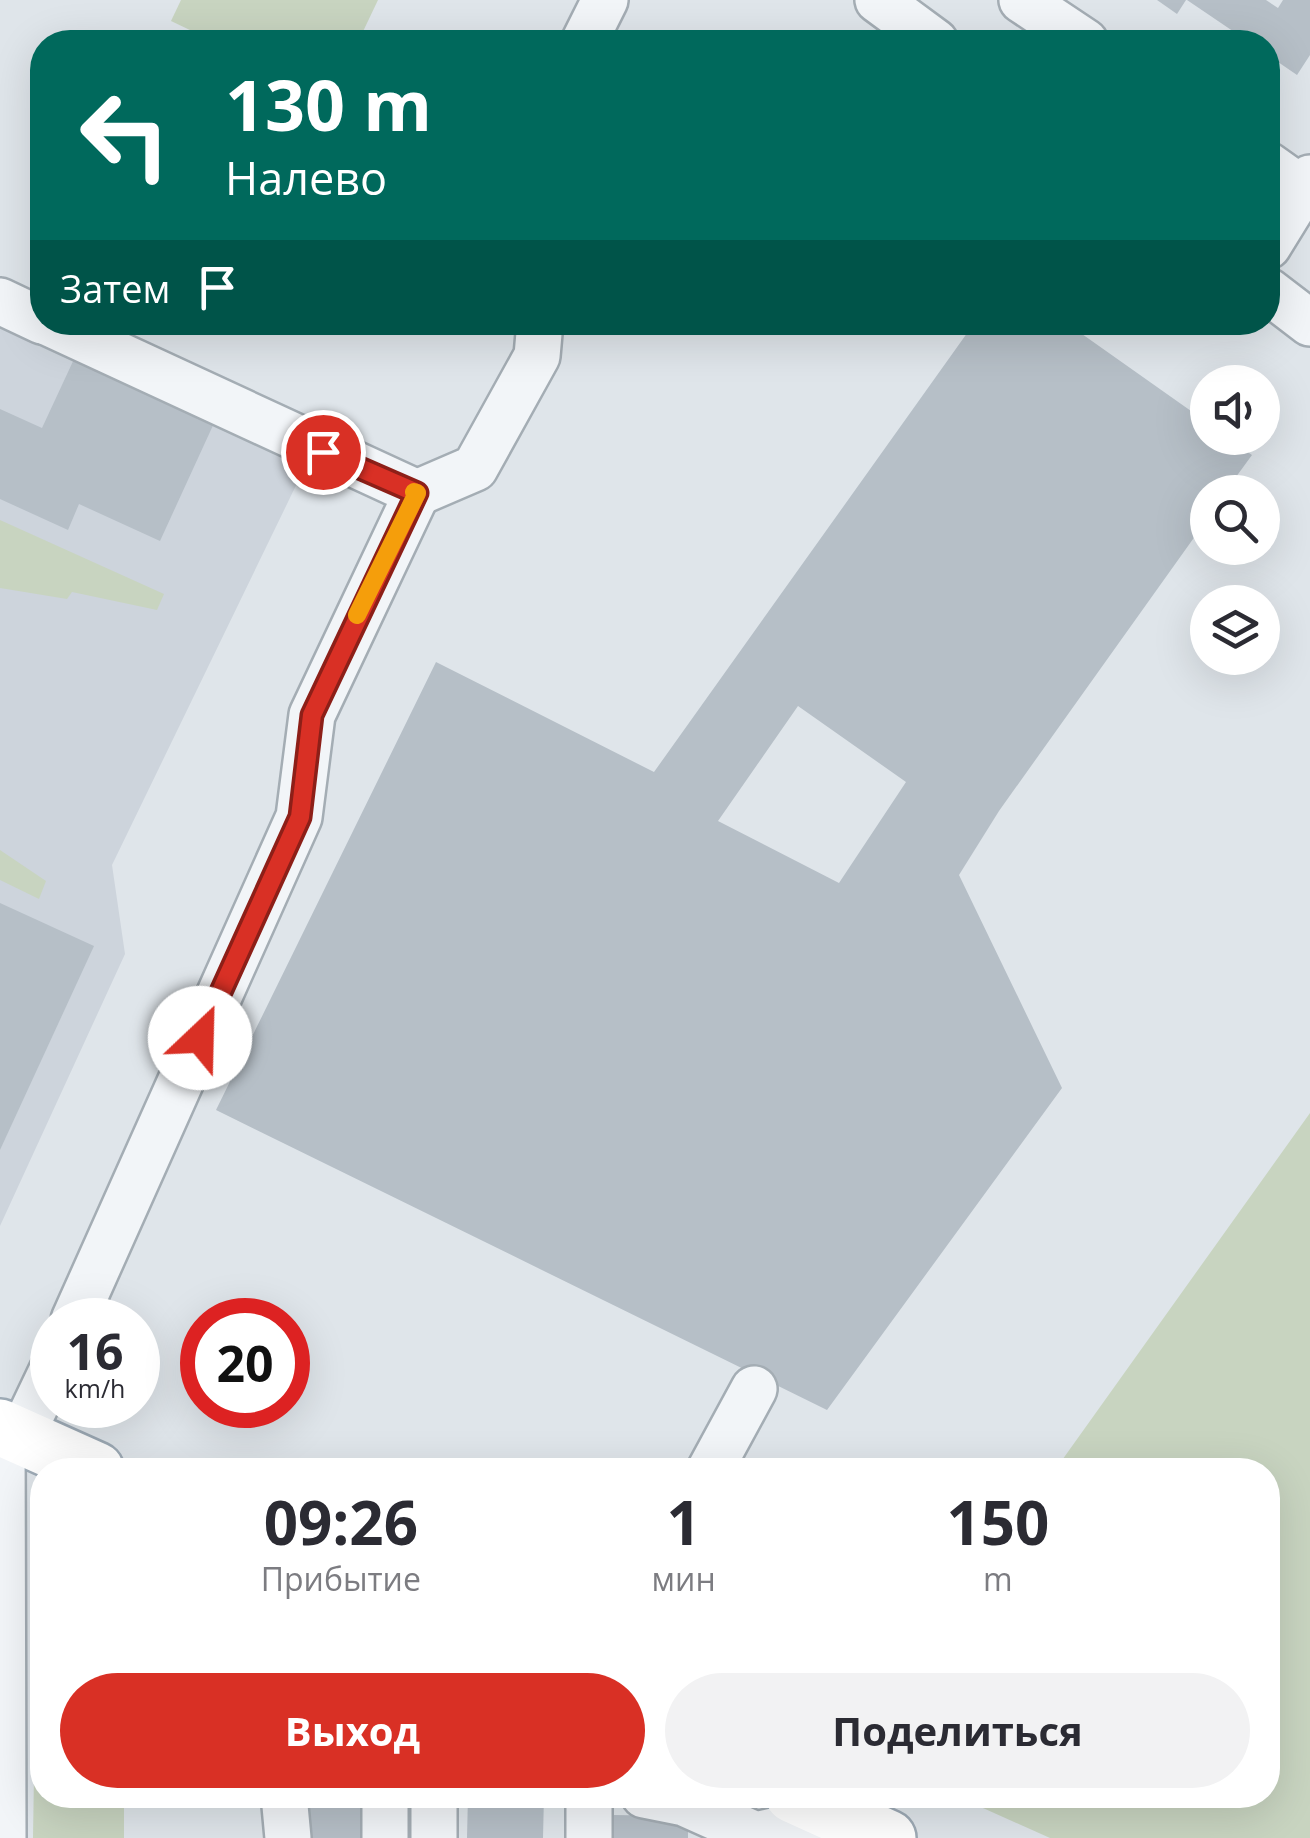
<!DOCTYPE html>
<html lang="ru">
<head>
<meta charset="utf-8">
<style>
	body { margin:0; font-family:"Open Sans",sans-serif; background:#f2f2f3; color:#2b2b33; height:100vh; display:flex; flex-direction:column; font-size:38px; white-space:nowrap }
	* { box-sizing:border-box; margin:0 }
	p { font-size:32px; color:#7c7c81 }
	.icon { flex:none; width:55px; height:55px; fill:none; stroke:currentColor; stroke-width:2; stroke-linecap:round; stroke-linejoin:round }
	.map { position:relative; flex:1; overflow:hidden }
	.details { position:absolute; left:30px; top:1458px; width:1250px; height:350px; display:flex; flex-direction:column; background:#fff; border-radius:40px; box-shadow:0 10px 40px #0002 }
	.details>* { flex:none }
	.top-card { position:absolute; left:30px; top:30px; width:1250px; height:305px; border-radius:40px; box-shadow:0 10px 40px #0002; background:#00695c; color:#fff; overflow:hidden }
	.controls { position:absolute; left:1190px; top:365px; display:grid; gap:20px }
	.controls a { display:grid; place-items:center; width:90px; height:90px; border-radius:50%; background:#fff; box-shadow:0 10px 40px #0002; font-size:50px }
	.speed { position:absolute; left:30px; top:1298px; display:flex; gap:20px; font-size:50px; font-weight:700; text-align:center }
	.speed>* { display:grid; place-content:center; width:130px; height:130px; border-radius:50%; background:#fff; box-shadow:0 10px 40px #0002; line-height:1 }
	.speed small { font-size:25px; font-weight:400 }
	.speed .limit { border:15px solid #d22; background:#fff; color:#111 }
	.pin { position:absolute; display:grid; place-items:center; width:85px; height:85px; color:#fff; margin:-42px; border:5px solid #fff; border-radius:50%; box-shadow:0 2px 10px #0007 }
	.me { position:absolute; width:110px; margin:-55px; rotate:24deg; stroke-linejoin:round; filter:drop-shadow(0 0 8px #0008) }
	.turn { display:flex; align-items:center; gap:35px; height:210px; padding:0 30px; font-size:45px }
	.turn .icon { width:130px; height:130px; stroke-width:2.5 }
	.turn b { display:block; font-size:70px; line-height:85px }
	.then { display:flex; align-items:center; height:95px; padding:0 30px; background:#0003; gap:20px; font-size:38px }
	.eta { display:flex; justify-content:space-evenly; align-items:center; height:170px; text-align:center }
	.eta b { font-size:60px; font-weight:700; line-height:70px }
	.primary-button { display:flex; gap:20px; margin-top:auto; padding:20px 30px }
	.primary-button a { flex:1; height:115px; border-radius:60px; background:#d93025; color:#fff; font-size:40px; font-weight:700; line-height:115px; text-align:center }
	.primary-button a+a { background:#f2f2f3; color:#2b2b33 }
	.map>svg:first-child { display:block }
	.built { fill:#cdd4dc }
	.green { fill:#c8d4c0 }
	.building { fill:#b6bfc7; fill-rule:evenodd }
	.lines { fill:none; stroke-linecap:round; stroke-linejoin:round }
	.minor-casing { stroke:#a4adb4; stroke-width:50 }
	.major-casing { stroke:#9eabb6; stroke-width:60 }
	.minor { stroke:#f2f5f8; stroke-width:45 }
	.major { stroke:#fff; stroke-width:55 }
	.route-casing { stroke:#8d1f18; stroke-width:25 }
	.route { stroke:#d93025; stroke-width:18 }
	.slow { stroke:#f59e0b; stroke-width:18 }
</style>
</head>
<body>
<div class="map">
<svg width="1310" height="1838" viewBox="0 0 1310 1838">
	<rect width="100%" height="100%" fill="#dfe5ea"/>
	<path class="built" d="M0,292L319,438L112,865L125,954L0,1226Z"/>
	<g class="green">
		<path d="M181,0H378L358,42H215L171,21Z"/>
		<path d="M0,520L164,594L157,610L72,592L67,599L0,588Z"/>
		<path d="M0,850L46,881L39,899L0,880Z"/>
		<path d="M1310,1113V1838H1050L954,1795H1268V1470H1055Z"/>
		<path d="M35,1711H42V1795H124V1838H33Z"/>
	</g>
	<g class="building">
		<path d="M1157,0H1186L1177,14Z"/>
		<path d="M1187,0H1266L1278,8L1283,0H1310V55L1297,75L1268,55V42H1249Z"/>
		<path d="M652,30L677,42H646Z"/>
		<path d="M975,322H1065L1208,423V438H1227L1252,455L1225,492H1208V518L999,811L959,875L1062,1088L827,1410L216,1110L436,662L654,772ZM798,706L906,782L839,883L718,821Z"/>
		<path d="M75,357L215,421L160,541L79,504L68,530L0,499V409L42,428Z"/>
		<path d="M0,903L94,946L0,1150Z"/>
		<path d="M299,1795H376V1838H298Z"/>
		<path d="M468,1795H544L543,1838H467Z"/>
		<path d="M612,1815L688,1816V1838H611Z"/>
	</g>
	<g class="lines">
		<g class="minor-casing">
			<g id="minor">
				<path d="M878,0L935,42"/>
				<path d="M1022,0L1085,42"/>
				<path d="M584,42L605,0"/>
				<path d="M1268,165L1303,190"/>
				<path d="M1268,246L1310,178"/>
				<path d="M1268,291L1310,323"/>
				<path d="M0,301L42,321"/>
				<path d="M47,322L417,493L312,715L299,817L74,1320"/>
				<path d="M417,493L475,468L537,356L540,322"/>
				<path d="M2,1428L3,1838"/>
				<path d="M21,1436L52,1371"/>
				<path d="M710,1470L754,1389"/>
				<path d="M284,1795L288,1838"/>
				<path d="M434,1795V1838"/>
				<path d="M589,1795V1838"/>
				<path d="M644,1795L684,1803L756,1835L838,1816"/>
				<path d="M385,1838V1795"/>
			</g>
		</g>
		<g class="major-casing">
			<g id="major">
				<path d="M0,1427L96,1470"/>
				<path d="M793,1795L888,1838"/>
			</g>
		</g>
		<use href="#minor" class="minor"/>
		<use href="#major" class="major"/>
	</g>
	<g class="lines">
		<g class="route-casing">
			<path id="route" d="M200,1038L300,817L312,715L417,493L323,452"/>
		</g>
		<use href="#route" class="route"/>
		<path class="slow" d="M357,615L417,493L414,492"/>
	</g>
</svg>
<div class="controls">
<a><svg class="icon" aria-label="sound" viewBox="0 0 24 24"><path d="M4 9h4l5-4v14l-5-4H4zM17 9q2 3 0 6"/></svg></a>
<a><svg class="icon" aria-label="search" viewBox="0 0 24 24"><circle cx="10" cy="10" r="6"/><path d="M15 15l6 6"/></svg></a>
<a><svg class="icon" aria-label="layers" viewBox="0 0 24 24"><path d="M12 4l9 5-9 5-9-5zM3 14l9 5 9-5"/></svg></a>
</div>
<div class="speed"><div>16<small>km/h</small></div><div class="limit">20</div></div>
<div class="pin" style="left:323px;top:452px;background:#d93025"><svg class="icon" aria-label="arrive" viewBox="0 0 24 24"><path d="M6 21V4h12l-3 4 3 4H6"/></svg></div>
<svg class="me" style="left:200px;top:1038px" viewBox="-20 -20 40 40"><circle r="19" fill="#fff"/><path d="M0-13L10 11 0 6-10 11z" fill="#d93025"/></svg>
<div class="top-card">
<div class="turn"><svg class="icon" aria-label="left" viewBox="0 0 24 24"><path d="M17 20v-9H6M10 6l-5 5 5 5"/></svg><div><b>130 m</b>Налево</div></div>
<div class="then">Затем<svg class="icon" aria-label="arrive" viewBox="0 0 24 24"><path d="M6 21V4h12l-3 4 3 4H6"/></svg></div>
</div>
<section class="details">
<div class="eta">
<div><b>09:26</b><p>Прибытие</p></div>
<div><b>1</b><p>мин</p></div>
<div><b>150</b><p>m</p></div>
</div>
<div class="primary-button"><a>Выход</a><a>Поделиться</a></div>
</section>
</div>
</body>
</html>
